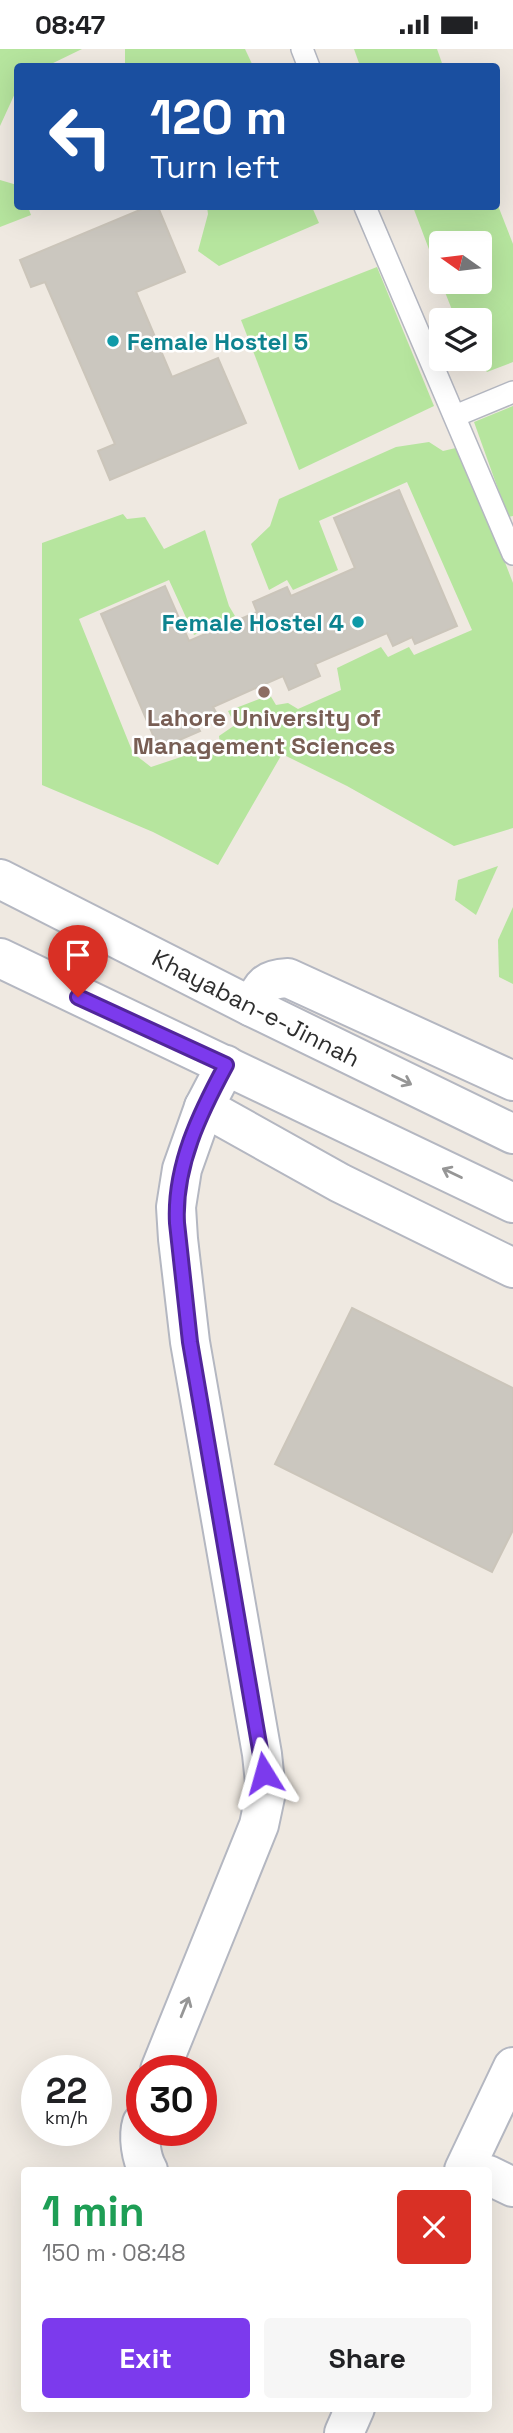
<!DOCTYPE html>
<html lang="en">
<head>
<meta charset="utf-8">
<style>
	body { margin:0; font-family:"Space Grotesk",sans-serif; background:#f6f6f6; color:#202124; height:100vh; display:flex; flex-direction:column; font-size:26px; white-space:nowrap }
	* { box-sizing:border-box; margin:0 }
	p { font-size:23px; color:#757577 }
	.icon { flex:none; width:38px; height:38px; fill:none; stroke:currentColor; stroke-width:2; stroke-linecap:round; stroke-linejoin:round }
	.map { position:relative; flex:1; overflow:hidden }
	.sheet { position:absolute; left:21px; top:2118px; width:471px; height:245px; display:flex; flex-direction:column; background:#fff; border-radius:7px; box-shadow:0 7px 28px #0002 }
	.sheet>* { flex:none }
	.hud { position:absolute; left:14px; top:14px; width:486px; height:147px; border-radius:7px; box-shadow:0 7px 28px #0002; background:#1a4fa0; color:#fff; overflow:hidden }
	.needle { width:46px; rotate:284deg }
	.fabs { position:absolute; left:429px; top:182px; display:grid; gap:14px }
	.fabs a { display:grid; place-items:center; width:63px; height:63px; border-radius:7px; background:#fff; box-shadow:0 7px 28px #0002; font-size:35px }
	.speed { position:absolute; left:21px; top:2006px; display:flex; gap:14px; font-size:35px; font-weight:700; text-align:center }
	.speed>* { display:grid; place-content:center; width:91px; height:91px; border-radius:50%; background:#fff; box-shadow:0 7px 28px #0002; line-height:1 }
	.speed small { font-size:18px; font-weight:400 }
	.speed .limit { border:10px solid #d22; background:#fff; color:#111 }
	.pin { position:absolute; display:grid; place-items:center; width:60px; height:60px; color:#fff; margin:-72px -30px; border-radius:50% 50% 50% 0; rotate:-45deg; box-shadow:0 0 7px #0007 }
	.pin .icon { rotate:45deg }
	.me { position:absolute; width:77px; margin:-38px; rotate:352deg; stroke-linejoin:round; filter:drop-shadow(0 0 5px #0008) }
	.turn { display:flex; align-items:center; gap:24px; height:147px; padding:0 21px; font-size:32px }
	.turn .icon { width:91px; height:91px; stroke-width:2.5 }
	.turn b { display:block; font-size:49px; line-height:60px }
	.round { display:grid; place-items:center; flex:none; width:74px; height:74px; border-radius:7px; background:#f6f6f6 }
	.overview { display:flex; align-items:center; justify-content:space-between; height:119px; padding:0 21px }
	h1 { font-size:42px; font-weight:700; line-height:52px; color:#1e9e55 }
	.button { display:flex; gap:14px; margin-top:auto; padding:14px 21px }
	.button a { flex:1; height:80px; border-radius:7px; background:#7c3aed; color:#fff; font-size:28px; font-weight:700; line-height:80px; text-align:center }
	.button a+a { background:#f6f6f6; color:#202124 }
	.status { display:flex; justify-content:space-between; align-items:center; height:49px; padding:0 35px; background:#fff; direction:ltr }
	.status svg { height:19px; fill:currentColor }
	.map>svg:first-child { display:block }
	.green { fill:#b6e59e }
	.building { fill:#cbc7bf; stroke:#cbc5ba; stroke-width:2 }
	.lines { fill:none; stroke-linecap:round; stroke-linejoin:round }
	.service-casing { stroke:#b4b7c1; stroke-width:24 }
	.minor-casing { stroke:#b4b7c1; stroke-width:42 }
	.secondary-casing { stroke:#b4b7c1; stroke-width:42 }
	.service { stroke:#fff; stroke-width:21 }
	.minor { stroke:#fff; stroke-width:38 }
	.secondary { stroke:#fff; stroke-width:38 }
	.oneway { stroke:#969696 }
	.route-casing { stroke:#51269a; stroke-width:18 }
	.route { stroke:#7c3aed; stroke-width:12 }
	.culture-dot { fill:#0f9aa8; stroke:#fff; stroke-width:2.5 }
	.education-dot { fill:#8d6e63; stroke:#fff; stroke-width:2.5 }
	.labels { text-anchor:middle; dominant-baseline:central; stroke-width:5; stroke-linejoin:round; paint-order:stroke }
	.culture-label { font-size:24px; font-weight:bold; fill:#0d838f; stroke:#fff; text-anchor:start }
	.education-label { font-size:24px; font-weight:bold; fill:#785e54; stroke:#fff }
	.street-label { font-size:24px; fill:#2e2e2e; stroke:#fff }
</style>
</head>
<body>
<div class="status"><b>08:47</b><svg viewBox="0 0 49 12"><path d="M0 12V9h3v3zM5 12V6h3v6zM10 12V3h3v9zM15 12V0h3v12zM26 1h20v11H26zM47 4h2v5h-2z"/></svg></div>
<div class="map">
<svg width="513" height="2384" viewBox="0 0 513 2384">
	<rect width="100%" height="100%" fill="#efe9e1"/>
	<g class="green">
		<path d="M0,0H82L47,17L18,18L17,40L0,77Z"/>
		<path d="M125,0H245L253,17H125Z"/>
		<path d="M354,0H437L443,17H360Z"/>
		<path d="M0,131L17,136L18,158H28L31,166L0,178Z"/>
		<path d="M497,154L513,195V313L487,323L477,310H480V271H456L441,233H480V194H441V232L413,158H497Z"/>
		<path d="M207,158H312L319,174L219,217L198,202L208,165Z"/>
		<path d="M377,218L434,357L299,421L241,271Z"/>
		<path d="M513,357V467L508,468L474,373Z"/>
		<path d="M429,393L443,402L460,398L513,534V779L454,797L347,737L282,705L218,816L153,783L42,736V494L123,465L127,470L145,468L164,500L205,481L229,557L235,567L194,586L169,531L79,570L133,704L151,718L220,695L219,687L235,676L228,662L270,646L276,656L288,654L298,660L341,641L337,619L381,598L388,608L409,598L414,606L472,581L407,433L319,472L338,521L293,541L287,531L269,541L251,495L270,477L279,450L396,398Z"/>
		<path d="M498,817L476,866L455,851L458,831Z"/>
		<path d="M513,858V935L499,928L498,891Z"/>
	</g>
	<g class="building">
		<path d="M147,158H158L185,223L136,243L172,328L218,309L246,374L110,431L98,402L115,395L45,233L31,238L20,211Z"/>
		<path d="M399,441L457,577L415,595L412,588L393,597L387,584L315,615L320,627L289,641L283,627L213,658L217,665L196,675L200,682L159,700L101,565L165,537L189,592L257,563L253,553L287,538L291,547L355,519L334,469Z"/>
		<path d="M352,1259L513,1339V1481L492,1523L275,1415Z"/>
	</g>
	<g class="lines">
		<g class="service-casing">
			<g id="service">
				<path d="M302,0L309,18"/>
				<path d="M365,158L513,505"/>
				<path d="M455,367L513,343"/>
			</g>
		</g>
		<g class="minor-casing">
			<g id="minor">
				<path d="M252,958C262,938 264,930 288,929L513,1032"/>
				<path d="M204,1058L340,1134L513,1219"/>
				<path d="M160,2021L259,1776L266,1743L262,1705L190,1293L178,1190L176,1158L182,1120L204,1058L226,1016"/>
				<path d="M142,2074C138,2087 141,2109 148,2121"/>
				<path d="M464,2121L513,2018"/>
				<path d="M488,2126L513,2138"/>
				<path d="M344,2384L355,2359"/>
			</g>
		</g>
		<g class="secondary-casing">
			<g id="secondary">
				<path d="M0,830L252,958L513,1085"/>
				<path d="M0,909L513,1154"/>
			</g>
		</g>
		<use href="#service" class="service"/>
		<use href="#minor" class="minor"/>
		<use href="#secondary" class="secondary"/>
	</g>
	<defs><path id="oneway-shaft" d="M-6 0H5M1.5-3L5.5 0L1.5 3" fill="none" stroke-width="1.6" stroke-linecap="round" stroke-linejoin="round" transform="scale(1.75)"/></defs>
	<g class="oneway">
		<use href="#oneway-shaft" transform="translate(402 1031) rotate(26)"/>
		<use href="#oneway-shaft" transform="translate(452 1124) rotate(-154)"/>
		<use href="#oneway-shaft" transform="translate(185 1958) rotate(-68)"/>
	</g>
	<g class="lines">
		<g class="route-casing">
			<path id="route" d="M78,948L226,1016C200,1064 174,1117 177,1174L190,1293L264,1724"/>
		</g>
		<use href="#route" class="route"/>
	</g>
	<g class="culture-dot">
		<circle cx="113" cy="292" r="7"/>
		<circle cx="358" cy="573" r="7"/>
	</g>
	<circle class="education-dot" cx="264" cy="643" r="7"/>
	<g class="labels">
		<g class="culture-label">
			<text x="127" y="292">Female Hostel 5</text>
			<text x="344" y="573" text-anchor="end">Female Hostel 4</text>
		</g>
		<g class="education-label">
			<text x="264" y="668">Lahore University of<tspan x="264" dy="28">Management Sciences</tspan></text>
		</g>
		<g class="street-label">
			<text transform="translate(256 959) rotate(27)">Khayaban-e-Jinnah</text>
		</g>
	</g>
</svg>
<div class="fabs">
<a><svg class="needle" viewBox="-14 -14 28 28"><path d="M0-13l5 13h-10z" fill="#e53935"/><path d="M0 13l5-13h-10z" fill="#757577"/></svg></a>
<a><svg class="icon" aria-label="layers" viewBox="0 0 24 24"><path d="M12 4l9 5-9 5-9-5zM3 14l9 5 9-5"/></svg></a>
</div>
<div class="speed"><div>22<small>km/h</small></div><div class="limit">30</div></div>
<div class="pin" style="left:78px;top:948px;background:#d93025"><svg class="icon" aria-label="arrive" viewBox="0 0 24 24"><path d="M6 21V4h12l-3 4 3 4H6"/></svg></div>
<svg class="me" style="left:264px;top:1724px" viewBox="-20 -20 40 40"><path d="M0-17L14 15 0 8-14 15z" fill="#7c3aed" stroke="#fff" stroke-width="4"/></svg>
<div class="hud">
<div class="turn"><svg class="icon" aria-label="left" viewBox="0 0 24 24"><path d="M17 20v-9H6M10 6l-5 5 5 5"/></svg><div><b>120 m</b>Turn left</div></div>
</div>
<section class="sheet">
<div class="overview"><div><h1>1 min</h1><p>150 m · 08:48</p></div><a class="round" style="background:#d93025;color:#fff"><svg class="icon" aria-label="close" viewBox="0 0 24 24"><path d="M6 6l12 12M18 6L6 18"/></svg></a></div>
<div class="button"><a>Exit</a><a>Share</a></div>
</section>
</div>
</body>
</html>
